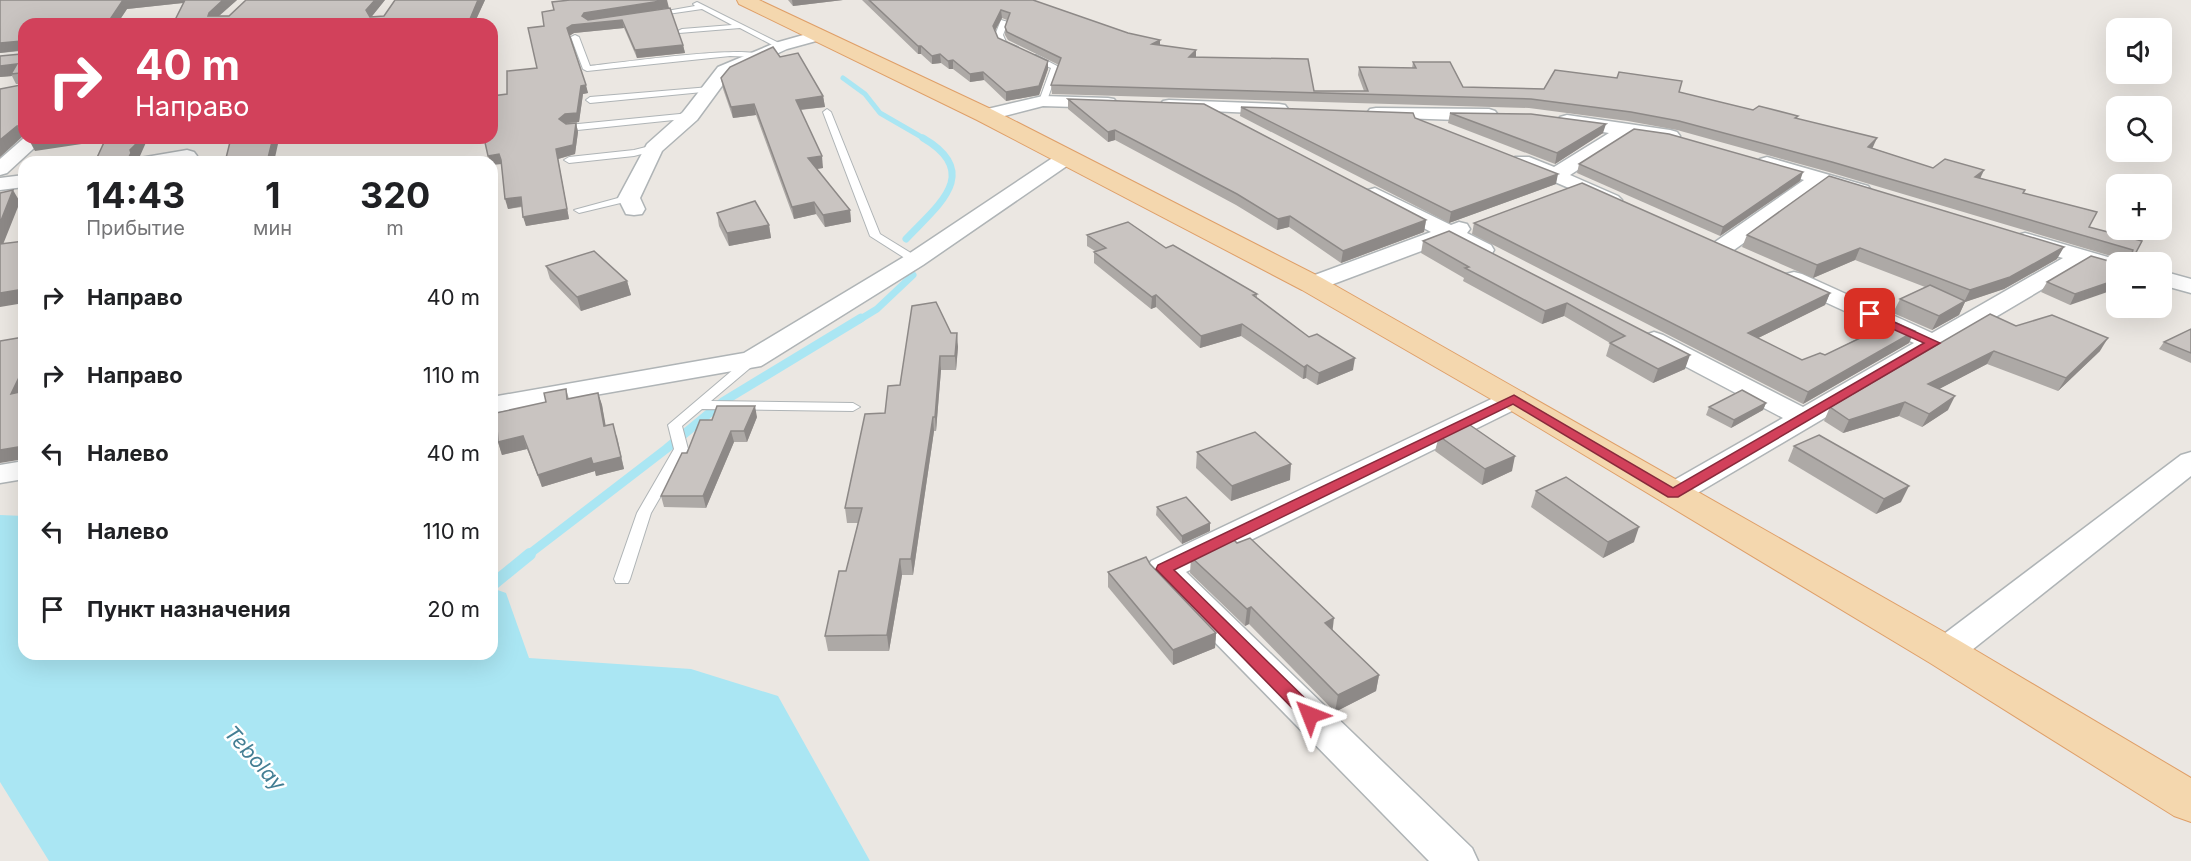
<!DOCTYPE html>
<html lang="ru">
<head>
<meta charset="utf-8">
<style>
	body { margin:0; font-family:Inter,sans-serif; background:#f2f2f2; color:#202124; height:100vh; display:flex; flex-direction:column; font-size:22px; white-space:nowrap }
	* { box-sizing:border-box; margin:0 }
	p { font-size:20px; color:#757577 }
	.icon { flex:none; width:33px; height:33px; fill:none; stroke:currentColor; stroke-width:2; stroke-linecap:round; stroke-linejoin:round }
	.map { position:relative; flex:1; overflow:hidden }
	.sheet { position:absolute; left:18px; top:156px; width:480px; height:504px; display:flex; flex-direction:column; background:#fff; border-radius:18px; box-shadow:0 6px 24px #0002 }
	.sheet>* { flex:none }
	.top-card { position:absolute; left:18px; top:18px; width:480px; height:126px; border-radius:18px; box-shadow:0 6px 24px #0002; background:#d2415b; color:#fff; overflow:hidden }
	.controls { position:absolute; left:2106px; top:18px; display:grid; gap:12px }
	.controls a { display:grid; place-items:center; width:66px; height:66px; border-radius:12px; background:#fff; box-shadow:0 6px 24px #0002; font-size:30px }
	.pin { position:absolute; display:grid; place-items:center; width:51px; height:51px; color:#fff; margin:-26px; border-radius:12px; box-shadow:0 3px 9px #0006 }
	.me { position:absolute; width:66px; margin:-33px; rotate:315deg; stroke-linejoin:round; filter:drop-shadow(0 0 4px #0008) }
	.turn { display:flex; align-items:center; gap:21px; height:126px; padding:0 18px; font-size:27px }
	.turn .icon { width:78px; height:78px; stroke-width:2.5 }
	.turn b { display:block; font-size:42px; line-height:51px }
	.eta { display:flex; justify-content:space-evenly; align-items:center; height:102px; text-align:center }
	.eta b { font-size:36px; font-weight:700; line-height:42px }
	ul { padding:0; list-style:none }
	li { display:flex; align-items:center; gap:18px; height:78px; padding:0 18px }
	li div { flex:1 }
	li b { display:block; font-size:22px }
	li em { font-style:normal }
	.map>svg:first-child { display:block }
	.water { fill:#aae6f3 }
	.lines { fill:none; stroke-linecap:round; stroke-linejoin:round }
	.stream-far3 { stroke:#aae6f3; stroke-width:5 }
	.stream-far2 { stroke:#aae6f3; stroke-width:7 }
	.stream-far1 { stroke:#aae6f3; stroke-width:9 }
	.stream { stroke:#aae6f3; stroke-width:12 }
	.lane-casing { stroke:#afb4b6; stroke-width:2 }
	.street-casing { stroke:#afb4b6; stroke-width:3 }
	.primary-casing { stroke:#df9f68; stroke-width:2 }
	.lane { fill:#fff; fill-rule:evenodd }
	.street { fill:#fff; fill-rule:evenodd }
	.primary { fill:#f4d7ae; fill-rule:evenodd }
	.wall { fill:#ada9a6 }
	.shaded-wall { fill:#8d8987 }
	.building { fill:#c9c4c1; stroke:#8d8987; stroke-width:1.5 }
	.route { fill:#d2415b; stroke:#882a3b; stroke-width:1.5 }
	.labels { text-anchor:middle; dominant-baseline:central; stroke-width:5; stroke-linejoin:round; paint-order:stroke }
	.near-water-label { font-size:21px; font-style:italic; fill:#437e93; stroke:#fff }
</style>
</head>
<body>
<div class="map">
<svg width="2191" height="861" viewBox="0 0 2191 861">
	<rect width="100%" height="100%" fill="#ebe7e2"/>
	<path class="water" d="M0,515L24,516V654H492V588L506,593L529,658L691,669L778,696L870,861H49L0,782Z"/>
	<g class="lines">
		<path class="stream-far3" d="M843,78L865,94L880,113L925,139"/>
		<g class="stream-far2">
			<path d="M906,239C937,206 983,173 923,138"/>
			<path d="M859,320L877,309L913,275"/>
		</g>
		<path class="stream-far1" d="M528,555L666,449L724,401L861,318"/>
		<path class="stream" d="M492,585L530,554"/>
		<g class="lane-casing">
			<g id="lane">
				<path d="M697,2L785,46L778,48L740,28L679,33L678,31L682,29L732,25L702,9L654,16L650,14L695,6L693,4Z"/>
				<path d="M1001,20L1008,22L1003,35L1006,42L1018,47V51C1007,51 1000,44 995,35Z"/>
				<path d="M575,35L579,37L590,66C617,63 745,45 761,55L757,57L730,56L587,71L583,69L571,37Z"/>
				<path d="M1030,55H1036L1059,67L1046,103L1039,101L1051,68L1030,59Z"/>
				<path d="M710,87H713V91L590,103L586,100L590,97Z"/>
				<path d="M827,109L831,112L880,234L919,258V262H911L870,236L823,112Z"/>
				<path d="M690,113L693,114V118L568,131L564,128L568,125Z"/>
				<path d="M654,145L659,148L657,150L634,156L569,163L564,160L569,157L634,150Z"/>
				<path d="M629,195L634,198L633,200L579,213L574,210Z"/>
				<path d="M752,356L756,357L758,360L756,363L711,401L853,403L860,407L853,411L702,409L682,426L688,449L651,513L630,579L628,583H616L614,579L637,513L674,449L668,425L748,357Z"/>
			</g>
		</g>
		<g class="street-casing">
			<g id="street">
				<path d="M821,30L829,35L827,38L787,49L730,75L697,120L662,151L640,198L645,209L642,214L634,215L626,214L618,198L647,144L683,112L718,67L775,43Z"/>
				<path d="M1043,96L1108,98L1114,99L1117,103L1114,107L1108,108L1043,106L985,121L979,119L976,115L979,111Z"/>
				<path d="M1169,100L1279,104L1285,105L1288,109L1285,113L1279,114L1163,109L1160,105L1163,101Z"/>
				<path d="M1376,108L1489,109L1495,111L1498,115L1495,119L1489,121L1370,117L1367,113L1370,109Z"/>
				<path d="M1567,115L1670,130L1677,132L1680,136L1677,140L1670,142L1630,136L1570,175L1618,196L1622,200L1618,204L1611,206L1515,165L1512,161L1515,157H1529L1554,167L1609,133L1560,125L1558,121L1560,117Z"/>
				<path d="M24,138H45L7,173L0,175V159Z"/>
				<path d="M187,150L194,152L197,156L194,160L137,162L140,158Z"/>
				<path d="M1067,151L1074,153L1077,157L1074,161L923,265L761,366L492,413V397L744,353L907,255L1060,153Z"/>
				<path d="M1767,157L1868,186L1871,190L1868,194L1861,196L1824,186L1731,252L1723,254L1715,252L1712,247L1715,242L1804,180L1760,167L1757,163L1760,159Z"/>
				<path d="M24,175V187L0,190V178Z"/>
				<path d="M1375,188L1451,225L1459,222L1467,224L1470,229L1467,233L1491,245L1494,250L1491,255L1483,257L1475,255L1448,241L1320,289L1312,291L1304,289L1300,284L1304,279L1431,232L1368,198L1365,194L1368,190Z"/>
				<path d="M2025,233L2125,262H2116V273L2085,264L1684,501L1673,504L1662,501L1658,494L1662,487L1783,418L1645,345L1641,340L1645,335L1654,332L1663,335L1803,407L1914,343L1786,284L1782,279L1786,274L1794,272L1802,274L1932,333L2063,258L2017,245L2014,240L2017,235Z"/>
				<path d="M2162,271L2191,279V293L2162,285Z"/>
				<path d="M1514,391L1524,393L1528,399L1524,405L1186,572L1472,848L1478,861H1429L1151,577L1147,569L1151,561L1504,393Z"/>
				<path d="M2191,452V476L1958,661L1945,665L1932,661L1927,652L1932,643L2181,455Z"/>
				<path d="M24,461V479L0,483V465Z"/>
			</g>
		</g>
		<g class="primary-casing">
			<path id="primary" d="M737,0H759L993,110L1322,278L1960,641L2191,778V822L2174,816L1930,663L1503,406L1302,290L977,120L739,4Z"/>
		</g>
		<use href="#lane" class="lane"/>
		<use href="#street" class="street"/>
		<use href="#primary" class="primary"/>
	</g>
	<g class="wall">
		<path d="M0,0H237L219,16H229L385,0L371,17L384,16L395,0H485L474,24H173L183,3L127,9L117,24H24V136H23L0,157V89L21,85V84H16L12,76L0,77L21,54V51L0,53Z"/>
		<path d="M788,0H843L793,6Z"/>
		<path d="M862,0H1033L1128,33L1160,40V45L1196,50V57L1314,91H1364L1358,75L1359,67L1412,68L1413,62L1463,87L1679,92L1753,110L1798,116L1797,118L1873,147L1872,148L1933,168L1981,178L2024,193L2089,227L2142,241L2131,262H2119L2121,259L1829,172L1677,130L1628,121L1529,108L1052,94L1051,85L1059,65L1008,40L1005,35V27L1007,20L1002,18L995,31L998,38L1048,61V69L1039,95L1006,101L984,80L970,82L953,69H949L941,63L932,64L921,54H918Z"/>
		<path d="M669,8L636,13L683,45L685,53L637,58L624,28L574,33L569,36L588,93L583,94L579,122L568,123L566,124L576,123L578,132L575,154L558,159L569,219L526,226L522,207L508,209L501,164L507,94L537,68L528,28Z"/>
		<path d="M780,57L823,96L825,107L801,110L823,168L816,169L850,210L851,222L825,227L816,214L794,219L756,115L733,118L723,89L721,78Z"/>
		<path d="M1068,99L1426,220L1424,232L1341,263L1289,227L1277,230L1236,205L1115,140L1108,142L1068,109Z"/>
		<path d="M1241,107L1415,118L1556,184L1449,223L1240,116Z"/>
		<path d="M1450,113L1603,133L1555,164L1448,123Z"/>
		<path d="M1579,164L1800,181L1720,236L1577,173Z"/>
		<path d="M717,213L769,225L771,238L729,246L719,226Z"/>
		<path d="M1474,223L1830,293L1825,305L1758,338L1802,360L1825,355L1863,336L1854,332L1859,320L1874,313L1909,343L1803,404L1472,234Z"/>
		<path d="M1449,231L1685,369L1653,383L1606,356L1610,343L1564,316L1542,324L1463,281L1464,278L1421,253L1423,241Z"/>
		<path d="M1087,235L1166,248L1257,294V298L1353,370L1317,385L1306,378L1303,379L1241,336L1200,348L1156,307L1151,309L1094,263V252L1095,251L1087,246Z"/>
		<path d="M1747,235L2057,259L2004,289L1965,302L1959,315L1932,330L1893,313L1900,299L1925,287L1855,260L1813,278L1742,247Z"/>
		<path d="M2116,263L2070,305L2041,292L2047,282Z"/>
		<path d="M546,266L627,281L631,295L581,311L550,279Z"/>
		<path d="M2016,326L2100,351L2058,391L1987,364L1939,389L1948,410L1922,427L1899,416L1843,433L1824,421L1830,407Z"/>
		<path d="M2191,329V363L2159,349L2164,342Z"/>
		<path d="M951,333L958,347L956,370H941L936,431H934L913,575H902L889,651H828L825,636L846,571L858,523H847L845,508L885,413L900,385Z"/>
		<path d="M566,389L569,399L598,393L602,405L605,425L617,436L624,469L596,476L595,471L542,487L527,449L502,455L498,442L546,402Z"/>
		<path d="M1766,403L1763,410L1731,428L1706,415L1709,407Z"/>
		<path d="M757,417L747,442H734L706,508L664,507L661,496L687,453Z"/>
		<path d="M1439,436L1512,471L1482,485L1435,451Z"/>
		<path d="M1794,446L1901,502L1876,514L1788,461Z"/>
		<path d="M1197,452L1290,480L1231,501L1196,468Z"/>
		<path d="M1536,491L1634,542L1603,558L1531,507Z"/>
		<path d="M1157,507L1210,531L1182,544L1156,515Z"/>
		<path d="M1191,557L1332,630L1379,675L1376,691L1335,712L1249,624L1245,626L1190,573Z"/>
		<path d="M1150,564L1216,633L1215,648L1173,665L1108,587V572Z"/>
	</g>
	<g class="shaded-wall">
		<path d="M123,0H191L192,2L127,9L117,24H107Z"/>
		<path d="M223,0H237L212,22L208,16L209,13Z"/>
		<path d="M375,0H385L369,20L366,10Z"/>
		<path d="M478,0H485L474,24H445L444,20Z"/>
		<path d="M667,0L669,8L586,21L582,16L584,13Z"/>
		<path d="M792,0H843L793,6Z"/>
		<path d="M1001,10L1002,18L993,34V26Z"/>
		<path d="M622,20L624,28L574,33L569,36L567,28L572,25Z"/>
		<path d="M1160,40V48L1152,44Z"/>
		<path d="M21,41L24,50L0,53V43Z"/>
		<path d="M683,45L685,53L637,58L635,50Z"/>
		<rect x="918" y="46" width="3" height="8"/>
		<path d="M1196,50V59L1189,57Z"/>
		<path d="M940,54L941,63L932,64V56Z"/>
		<path d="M953,60V69H949L948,61Z"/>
		<path d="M1048,61V69L1039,95L1006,101V92Z"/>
		<path d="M17,64L20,73L11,74L12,76L0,77V66Z"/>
		<path d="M983,72L984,80L970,82V74Z"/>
		<path d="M586,85L588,93L583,94L579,122L568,123L562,128L559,119L581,86Z"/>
		<path d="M823,96L825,107L797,110L796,100Z"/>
		<path d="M754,104L756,115L733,118L731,107Z"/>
		<path d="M576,123L578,132L575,154L558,159L569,219L526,226L523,217L556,149Z"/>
		<path d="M1606,124L1603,133L1555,164L1557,153Z"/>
		<path d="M17,126L23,136L0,157V140Z"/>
		<path d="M1115,130V140L1108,142V132Z"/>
		<path d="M40,138H115V139L35,151L29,140Z"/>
		<path d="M138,138H148L140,156L135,161L136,162H126L130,150Z"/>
		<path d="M273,138H291L290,142L278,144L274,162H267Z"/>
		<path d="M1877,138L1873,147L1864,157L1868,147Z"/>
		<path d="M499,154L502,164L492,165V162H490L488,156Z"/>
		<path d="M822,156L823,168L810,170L808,158Z"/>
		<path d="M1984,170L1980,179L1975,177Z"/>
		<path d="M1803,172L1800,181L1720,236L1723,227Z"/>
		<path d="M1558,174L1556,184L1449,223L1451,212Z"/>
		<path d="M13,190L20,202L0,252V223Z"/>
		<path d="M521,197L523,206L508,209L505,199Z"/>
		<path d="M814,202L816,214L794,219L792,207Z"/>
		<path d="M850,210L851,222L825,227L823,215Z"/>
		<path d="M1290,216L1289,227L1277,230L1278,219Z"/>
		<path d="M1426,220L1424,232L1341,263L1343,251Z"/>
		<path d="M769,225L771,238L729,246L727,233Z"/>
		<path d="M2064,247L2057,259L2004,289L1965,302L1959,315L1932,330L1939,316L1964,302L1970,290Z"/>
		<path d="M1860,248L1855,260L1813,278L1817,265Z"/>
		<path d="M2116,280V289L2070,305L2075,294Z"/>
		<path d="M627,281L631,295L581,311L577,297Z"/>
		<path d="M24,289V303L0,307V293Z"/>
		<path d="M1830,293L1825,305L1744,345L1748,333Z"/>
		<path d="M1156,295V307L1151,309L1152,297Z"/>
		<path d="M1567,303L1564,316L1542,324L1545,311Z"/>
		<path d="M1242,324L1241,336L1200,348L1201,336Z"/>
		<path d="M1915,331L1909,343L1803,404L1808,392Z"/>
		<path d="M957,333L958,347L956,370L955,356Z"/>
		<path d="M2108,338L2100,351L2058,391L2066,378Z"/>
		<path d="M1994,351L1987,364L1922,398L1928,384Z"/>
		<path d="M1690,355L1685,369L1653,383L1658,369Z"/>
		<path d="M940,356L941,370L936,431L935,417Z"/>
		<path d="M1355,358L1353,370L1317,385L1319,373Z"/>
		<path d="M1307,365L1306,378L1303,379L1304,367Z"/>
		<path d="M24,367V393L11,394Z"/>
		<path d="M598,393L602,405L608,438L604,426Z"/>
		<path d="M1955,396L1948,410L1922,427L1929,414Z"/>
		<path d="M1905,402L1899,416L1843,433L1849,420Z"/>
		<path d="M1766,403L1763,410L1731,428L1734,420Z"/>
		<path d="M755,406L757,417L747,442L744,431Z"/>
		<path d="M933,417L934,431L913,575L911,559Z"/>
		<path d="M613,424L624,469L596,476L595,471L542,487L538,475Z"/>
		<path d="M731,431L734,442L706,508L703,496Z"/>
		<path d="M523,436L527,449L502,455L498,442Z"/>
		<path d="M24,446V459L0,463V450Z"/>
		<path d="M1515,456L1512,471L1482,485L1485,469Z"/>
		<path d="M1291,464L1290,480L1231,501L1232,486Z"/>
		<path d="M1909,486L1901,502L1876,514L1884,499Z"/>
		<path d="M1210,523V531L1182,544V536Z"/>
		<path d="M1639,527L1634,542L1603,558L1608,542Z"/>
		<path d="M900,559L902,575L889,651L887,635Z"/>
		<path d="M1251,607L1249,624L1245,626L1247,609Z"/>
		<path d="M1334,618L1332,635L1325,623Z"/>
		<path d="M1216,633L1215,648L1173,665V650Z"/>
		<path d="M1379,675L1376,691L1335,712L1338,695Z"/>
	</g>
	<g class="building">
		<path d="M0,0H123L107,24H24V126H17L0,140V89L21,85L20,73L11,74L17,64L0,66V56L21,54V41L0,43Z"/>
		<path d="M185,0H223L209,13L208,16H229L246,0H375L366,10L370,17L384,16L395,0H478L470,19L444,20L445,24L294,22L293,24H173Z"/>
		<path d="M570,0H667L584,13L582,16L588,20L670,8L683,45L635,50L622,20L572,25L567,28L586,85L581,86L577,113L565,114L559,119L566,124L576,123L573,145L556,149L567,209L523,217L521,197L505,199L501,160L499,154L488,156L484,138H492V96L507,94V71L537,68L528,28L544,26L542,12L554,10L552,2Z"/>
		<path d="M869,0H1033L1128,33L1160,40L1152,44L1196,50L1189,57L1308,59L1314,91H1368L1359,67L1416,68L1413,62H1450L1463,87L1544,89L1555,70L1617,78L1619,72L1682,81L1679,92L1753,110L1759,106L1798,116L1795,118L1877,138L1868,147L1933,168L1945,159L1984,170L1975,177L2025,190L2023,193L2097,212L2089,227L2142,241L2131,262H2123L2124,254L2132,253L2133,250L1832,162L1679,121L1631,112L1531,99L1051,85L1061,58L1007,32L1005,27L1010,13L1001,10L993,26L998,38L1048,61L1039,86L1006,92L983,72L970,74L953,60L948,61L940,54L932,56L921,46H918Z"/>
		<path d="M773,47L780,57L798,53L823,96L796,100L822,156L808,158L850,210L823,215L814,202L792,207L754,104L731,107L721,78L730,67Z"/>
		<path d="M1068,99L1204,104L1426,220L1343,251L1290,216L1278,219L1237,194L1115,130L1108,132Z"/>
		<path d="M1241,107L1413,113L1415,118L1558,174L1451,212Z"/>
		<path d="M1450,113L1531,114L1606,124L1557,153Z"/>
		<path d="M1634,129L1669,134L1803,172L1723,227L1579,164Z"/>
		<path d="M106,138H138L135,145L130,150L131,153L126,162H95Z"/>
		<path d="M231,138H273L267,162H225Z"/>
		<path d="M425,157V162H396Z"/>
		<path d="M1829,176L2064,247L2010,277L1970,290L1860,248L1817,265L1747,235Z"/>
		<path d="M1582,183L1830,293L1748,333L1802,360L1820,353L1825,355L1879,329L1859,320L1874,313L1915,331L1808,392L1474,223Z"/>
		<path d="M13,190L0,223V193Z"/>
		<path d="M755,201L769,225L727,233L717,213Z"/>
		<path d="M1128,222L1166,248L1173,245L1257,294L1253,295L1309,337L1317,334L1355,358L1319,373L1307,365L1304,367L1242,324L1201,336L1156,295L1152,297L1094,252L1106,248L1087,235Z"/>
		<path d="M1449,231L1690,355L1658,369L1610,343L1625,336L1567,303L1545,311L1465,268L1469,267L1423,241Z"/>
		<path d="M24,241V289L0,293V244Z"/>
		<path d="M594,251L627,281L577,297L546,266Z"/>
		<path d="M2091,256L2116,263V280L2075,294L2047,282Z"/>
		<path d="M1930,285L1965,301L1939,316L1900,299Z"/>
		<path d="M936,302L951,333H957L955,356H940L935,417H933L911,559H900L887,635L825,636L839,571H846L862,508H845L865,414L885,413L888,386L900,385L912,306Z"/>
		<path d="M1990,314L2016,326L2052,315L2108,338L2066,378L1994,351L1928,384L1955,396L1929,414L1905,402L1849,420L1830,407Z"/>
		<path d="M2191,329V353L2164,342Z"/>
		<path d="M24,337V367L11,394L24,391V446L0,450V341Z"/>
		<path d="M566,389L567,399L598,393L604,426L613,424L621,457L593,464L591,458L538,475L523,436L498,442L496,413L546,402L544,393Z"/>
		<path d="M1742,390L1766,403L1734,420L1709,407Z"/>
		<path d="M717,406H755L744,431H731L703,496H661L682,453H687L700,420H712Z"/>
		<path d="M1467,423L1515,456L1485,469L1439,436Z"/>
		<path d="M1255,432L1291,464L1232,486L1197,452Z"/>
		<path d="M1819,435L1909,486L1884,499L1794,446Z"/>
		<path d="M1566,477L1639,527L1608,542L1536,491Z"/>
		<path d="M1186,497L1210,523L1182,536L1157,507Z"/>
		<path d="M1231,537L1237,543L1250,538L1334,618L1325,623L1379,675L1338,695L1251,607L1247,609L1191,557Z"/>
		<path d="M1146,557L1150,564L1216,633L1173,650L1108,572Z"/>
	</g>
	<path class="route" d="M1870,311L1940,343L1678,497H1668L1513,404L1174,570L1317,710L1319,715L1317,720L1310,722L1304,720L1156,569L1158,565L1514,395L1673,488L1924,343L1866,317V312Z"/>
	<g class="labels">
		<g class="near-water-label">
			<text transform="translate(255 758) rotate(48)">Tebolay</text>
		</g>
	</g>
</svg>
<div class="controls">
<a><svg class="icon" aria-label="sound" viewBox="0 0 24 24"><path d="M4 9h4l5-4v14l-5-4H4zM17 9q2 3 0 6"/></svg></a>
<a><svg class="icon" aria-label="search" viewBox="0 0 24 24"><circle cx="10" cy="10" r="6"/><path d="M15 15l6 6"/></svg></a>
<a>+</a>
<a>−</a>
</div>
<div class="pin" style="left:1870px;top:314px;background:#d93025"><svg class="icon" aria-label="arrive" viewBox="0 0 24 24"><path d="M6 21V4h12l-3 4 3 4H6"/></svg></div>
<svg class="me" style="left:1310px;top:715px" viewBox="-20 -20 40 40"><path d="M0-17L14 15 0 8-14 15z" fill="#d2415b" stroke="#fff" stroke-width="4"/></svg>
<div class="top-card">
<div class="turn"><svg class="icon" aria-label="right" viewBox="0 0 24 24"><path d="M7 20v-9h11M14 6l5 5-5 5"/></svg><div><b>40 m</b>Направо</div></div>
</div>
<section class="sheet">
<div class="eta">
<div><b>14:43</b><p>Прибытие</p></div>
<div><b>1</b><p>мин</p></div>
<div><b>320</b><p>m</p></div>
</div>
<ul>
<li><svg class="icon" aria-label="right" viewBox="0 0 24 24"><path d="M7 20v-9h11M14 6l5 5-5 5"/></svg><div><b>Направо</b></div><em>40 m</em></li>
<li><svg class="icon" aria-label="right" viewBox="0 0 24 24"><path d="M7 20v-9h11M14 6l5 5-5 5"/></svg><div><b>Направо</b></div><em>110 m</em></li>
<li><svg class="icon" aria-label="left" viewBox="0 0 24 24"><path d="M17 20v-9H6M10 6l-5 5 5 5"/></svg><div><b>Налево</b></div><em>40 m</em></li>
<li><svg class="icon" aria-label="left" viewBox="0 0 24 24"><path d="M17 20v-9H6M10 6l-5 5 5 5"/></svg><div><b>Налево</b></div><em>110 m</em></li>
<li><svg class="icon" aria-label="arrive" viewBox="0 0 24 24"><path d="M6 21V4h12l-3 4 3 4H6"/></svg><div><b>Пункт назначения</b></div><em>20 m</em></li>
</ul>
</section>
</div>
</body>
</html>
